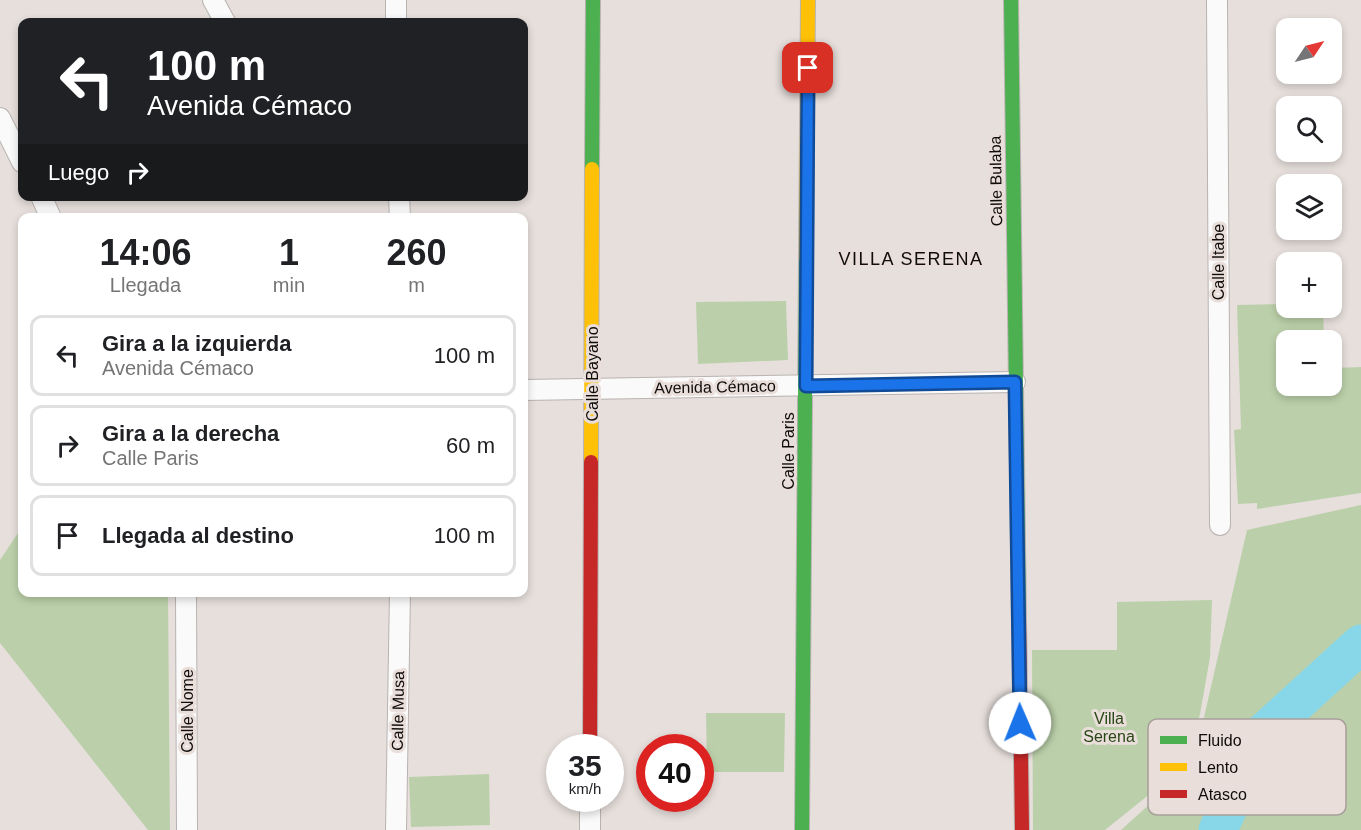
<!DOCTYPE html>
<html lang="es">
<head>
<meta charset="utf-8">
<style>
	body { margin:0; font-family:Arial,sans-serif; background:#f6f6f6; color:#202124; height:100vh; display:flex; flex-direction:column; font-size:22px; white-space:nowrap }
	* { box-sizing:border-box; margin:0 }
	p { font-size:20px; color:#757577 }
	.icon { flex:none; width:33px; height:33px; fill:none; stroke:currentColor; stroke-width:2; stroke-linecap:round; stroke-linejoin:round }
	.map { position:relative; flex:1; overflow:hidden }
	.side { position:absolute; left:18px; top:213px; width:510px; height:384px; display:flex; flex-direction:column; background:#fff; border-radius:12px; box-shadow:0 3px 9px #0003 }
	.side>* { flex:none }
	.banner { position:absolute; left:18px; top:18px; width:510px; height:183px; border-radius:12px; box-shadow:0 3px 9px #0003; background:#202124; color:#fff; overflow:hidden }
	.needle { width:39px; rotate:55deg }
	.fabs { position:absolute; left:1276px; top:18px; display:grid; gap:12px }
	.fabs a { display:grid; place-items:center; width:66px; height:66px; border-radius:12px; background:#fff; box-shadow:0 3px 9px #0003; font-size:30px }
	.speed { position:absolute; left:546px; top:734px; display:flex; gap:12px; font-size:30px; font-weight:700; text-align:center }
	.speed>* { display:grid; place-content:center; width:78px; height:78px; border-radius:50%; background:#fff; box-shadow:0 3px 9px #0003; line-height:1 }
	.speed small { font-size:15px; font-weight:400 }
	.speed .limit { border:9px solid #d22; background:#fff; color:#111 }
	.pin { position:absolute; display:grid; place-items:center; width:51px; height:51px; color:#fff; margin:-26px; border-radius:12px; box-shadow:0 3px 9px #0006 }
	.me { position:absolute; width:66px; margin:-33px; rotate:359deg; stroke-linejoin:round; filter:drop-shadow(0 0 4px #0008) }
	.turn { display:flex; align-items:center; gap:21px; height:126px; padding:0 30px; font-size:27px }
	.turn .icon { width:78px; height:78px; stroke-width:2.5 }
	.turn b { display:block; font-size:42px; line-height:51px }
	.then { display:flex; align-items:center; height:57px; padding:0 30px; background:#0003; gap:12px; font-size:22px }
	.eta { display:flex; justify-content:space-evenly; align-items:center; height:102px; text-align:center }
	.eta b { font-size:36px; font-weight:600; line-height:42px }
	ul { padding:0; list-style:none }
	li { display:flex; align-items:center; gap:18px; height:81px; margin:0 12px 9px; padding:0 18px; border:3px solid #e0e0e0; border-radius:12px }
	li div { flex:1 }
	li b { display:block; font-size:22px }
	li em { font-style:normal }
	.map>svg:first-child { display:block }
	.green { fill:#bbd0aa }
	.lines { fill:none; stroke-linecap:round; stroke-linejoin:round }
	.river { stroke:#87d7e8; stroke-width:39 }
	.street-casing { stroke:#b8b3b1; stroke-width:22 }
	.fast-casing { stroke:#b8b3b1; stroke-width:16 }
	.slow-casing { stroke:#b8b3b1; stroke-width:16 }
	.jam-casing { stroke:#b8b3b1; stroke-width:16 }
	.street { stroke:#fbfafa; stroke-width:20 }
	.fast { stroke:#4caf50; stroke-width:14 }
	.slow { stroke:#ffc107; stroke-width:14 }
	.jam { stroke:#c62828; stroke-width:14 }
	.route-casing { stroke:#114b97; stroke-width:15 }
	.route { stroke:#1a73e8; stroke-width:10 }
	.labels { text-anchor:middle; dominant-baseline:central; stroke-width:6; stroke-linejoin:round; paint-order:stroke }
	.street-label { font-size:16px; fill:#0f0c0a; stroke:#e9ded9 }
	.park-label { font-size:16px; fill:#294716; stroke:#e9ded9 }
	.neighbourhood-label { font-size:18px; letter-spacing:1.5px; fill:#0f0c0a; stroke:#e9ded9 }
	.key { fill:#e9ded9; stroke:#a89f9b; stroke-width:1.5 }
	.key-label { font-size:16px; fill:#0f0c0a }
</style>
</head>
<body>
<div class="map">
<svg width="1361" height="830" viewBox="0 0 1361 830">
	<rect width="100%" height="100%" fill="#e6dfdc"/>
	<g class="green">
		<path d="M786,301L788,360L698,364L696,302Z"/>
		<path d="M1287,304V308H1323L1324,340H1287V386H1326L1327,394V386H1332V368L1361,367V493L1257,509V503L1238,504L1234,430L1241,429L1237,305Z"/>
		<path d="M1361,505V830H1121L1193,765L1247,530Z"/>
		<path d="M22,527V592L168,593L170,830H148L0,643V560Z"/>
		<path d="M1212,600L1210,657L1200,714L1187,764L1105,830H1033L1032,650H1117V602Z"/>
		<path d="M706,713H785L784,772H707Z"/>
		<path d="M489,774L490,825L411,827L409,777Z"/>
	</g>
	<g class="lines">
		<path class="river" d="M1218,830L1260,736L1361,644"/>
		<g class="street-casing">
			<g id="street">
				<path d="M213,0L225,22"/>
				<path d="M1217,0L1220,525"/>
				<path d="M396,22V0"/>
				<path d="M0,118L22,162"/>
				<path d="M41,196L51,218"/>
				<path d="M399,196L400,218"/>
				<path d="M524,390L1015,382"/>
				<path d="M186,592L187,830"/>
				<path d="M396,830L400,592"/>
				<path d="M590,830V798"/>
			</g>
		</g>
		<g class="fast-casing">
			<g id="fast">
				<path d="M1011,0L1019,620"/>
				<path d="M592,169L593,0"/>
				<path d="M802,830L806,258"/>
			</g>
		</g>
		<g class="slow-casing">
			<g id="slow">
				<path d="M806,258L808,0"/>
				<path d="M591,462L592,169"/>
			</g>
		</g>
		<g class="jam-casing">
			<g id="jam">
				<path d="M1019,620L1022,830"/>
				<path d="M590,747L591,462"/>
			</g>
		</g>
		<use href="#street" class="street"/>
		<use href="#fast" class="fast"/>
		<use href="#slow" class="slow"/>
		<use href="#jam" class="jam"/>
	</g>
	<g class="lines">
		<g class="route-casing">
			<path id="route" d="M808,68L806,386L1015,382L1020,723"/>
		</g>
		<use href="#route" class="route"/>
	</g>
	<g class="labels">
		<g class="street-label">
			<text transform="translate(996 181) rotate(-91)">Calle Bulaba</text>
			<text transform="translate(1218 262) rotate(-90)">Calle Itabe</text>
			<text transform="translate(592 374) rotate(-90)">Calle Bayano</text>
			<text transform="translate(715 387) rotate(-1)">Avenida Cémaco</text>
			<text transform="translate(788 451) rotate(-90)">Calle Paris</text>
			<text transform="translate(187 711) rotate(-90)">Calle Nome</text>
			<text transform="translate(398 711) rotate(-89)">Calle Musa</text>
		</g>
		<g class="park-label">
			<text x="1109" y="718">Villa<tspan x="1109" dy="18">Serena</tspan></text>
		</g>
		<g class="neighbourhood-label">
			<text x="911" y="259">VILLA SERENA</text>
		</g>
	</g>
	<rect x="1148" y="719" width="198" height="96" rx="9" class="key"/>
	<rect x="1160" y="736" width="27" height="8" fill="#4caf50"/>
	<rect x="1160" y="763" width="27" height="8" fill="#ffc107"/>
	<rect x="1160" y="790" width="27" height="8" fill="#c62828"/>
	<g class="key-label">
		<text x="1198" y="746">Fluido</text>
		<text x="1198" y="773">Lento</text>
		<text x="1198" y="800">Atasco</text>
	</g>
</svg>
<div class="fabs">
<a><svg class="needle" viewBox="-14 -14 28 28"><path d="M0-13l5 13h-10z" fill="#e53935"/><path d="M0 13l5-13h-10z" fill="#757577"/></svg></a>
<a><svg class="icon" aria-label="search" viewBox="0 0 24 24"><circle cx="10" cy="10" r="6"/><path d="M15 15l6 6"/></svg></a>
<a><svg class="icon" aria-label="layers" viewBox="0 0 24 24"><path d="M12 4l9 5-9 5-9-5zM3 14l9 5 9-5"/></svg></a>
<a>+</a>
<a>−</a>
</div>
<div class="speed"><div>35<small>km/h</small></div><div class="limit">40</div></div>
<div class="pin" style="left:808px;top:68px;background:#d93025"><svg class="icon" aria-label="arrive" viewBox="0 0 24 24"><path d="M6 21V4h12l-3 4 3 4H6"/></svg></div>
<svg class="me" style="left:1020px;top:723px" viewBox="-20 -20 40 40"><circle r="19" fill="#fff"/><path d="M0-13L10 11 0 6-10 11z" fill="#1a73e8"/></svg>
<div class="banner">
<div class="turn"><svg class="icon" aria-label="left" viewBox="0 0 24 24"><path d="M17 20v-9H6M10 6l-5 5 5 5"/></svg><div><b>100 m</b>Avenida Cémaco</div></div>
<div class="then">Luego<svg class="icon" aria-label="right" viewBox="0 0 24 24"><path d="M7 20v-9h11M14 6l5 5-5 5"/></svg></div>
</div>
<section class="side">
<div class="eta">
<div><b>14:06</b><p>Llegada</p></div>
<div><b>1</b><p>min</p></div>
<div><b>260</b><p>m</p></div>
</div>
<ul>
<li><svg class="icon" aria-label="left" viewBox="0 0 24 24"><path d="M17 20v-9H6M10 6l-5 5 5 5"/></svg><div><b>Gira a la izquierda</b><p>Avenida Cémaco</p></div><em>100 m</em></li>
<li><svg class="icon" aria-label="right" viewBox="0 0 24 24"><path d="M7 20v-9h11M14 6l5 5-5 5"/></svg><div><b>Gira a la derecha</b><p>Calle Paris</p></div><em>60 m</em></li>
<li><svg class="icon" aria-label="arrive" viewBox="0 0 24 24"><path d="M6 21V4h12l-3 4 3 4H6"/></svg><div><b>Llegada al destino</b></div><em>100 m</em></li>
</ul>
</section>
</div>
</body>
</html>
